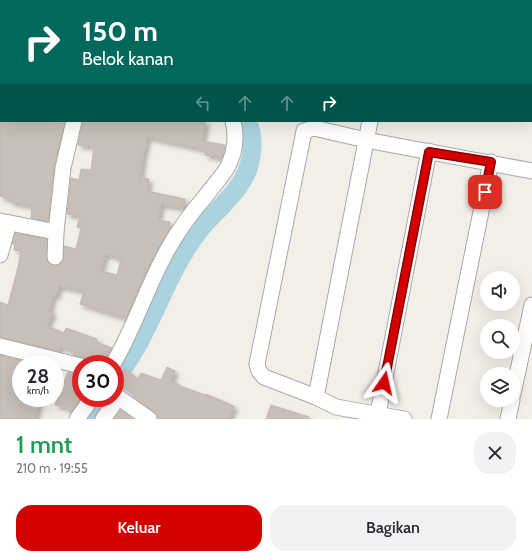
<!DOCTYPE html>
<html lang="id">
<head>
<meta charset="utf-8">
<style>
	body { margin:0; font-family:Cabin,sans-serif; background:#f2f2f3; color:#2b2b33; height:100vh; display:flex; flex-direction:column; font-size:15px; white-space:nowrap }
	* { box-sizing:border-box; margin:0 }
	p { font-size:13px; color:#7c7c81 }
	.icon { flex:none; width:22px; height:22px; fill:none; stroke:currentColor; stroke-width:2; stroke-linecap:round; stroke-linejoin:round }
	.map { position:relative; height:419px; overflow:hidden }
	.drawer { display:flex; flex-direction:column; background:#fff; flex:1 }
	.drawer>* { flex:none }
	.hud { position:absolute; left:0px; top:0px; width:532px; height:122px; box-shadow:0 4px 16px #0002; background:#00695c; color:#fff; overflow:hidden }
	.fabs { position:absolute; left:480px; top:271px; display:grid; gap:8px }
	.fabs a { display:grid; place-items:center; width:40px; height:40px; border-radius:50%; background:#fff; box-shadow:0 4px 16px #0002; font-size:20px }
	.speed { position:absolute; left:12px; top:355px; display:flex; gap:8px; font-size:20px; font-weight:700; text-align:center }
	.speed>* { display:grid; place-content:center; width:52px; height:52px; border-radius:50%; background:#fff; box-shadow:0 4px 16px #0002; line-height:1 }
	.speed small { font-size:10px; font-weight:400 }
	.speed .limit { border:6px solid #d22; background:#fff; color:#111 }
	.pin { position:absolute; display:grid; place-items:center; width:34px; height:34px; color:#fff; margin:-17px; border-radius:8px; box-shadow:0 2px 6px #0006 }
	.me { position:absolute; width:44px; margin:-22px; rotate:11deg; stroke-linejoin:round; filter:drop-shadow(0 0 3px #0008) }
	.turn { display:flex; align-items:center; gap:14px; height:84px; padding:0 16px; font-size:18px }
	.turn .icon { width:52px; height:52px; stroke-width:2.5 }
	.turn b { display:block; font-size:28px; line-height:34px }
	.lanes { display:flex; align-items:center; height:38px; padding:0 16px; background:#0003; justify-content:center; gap:20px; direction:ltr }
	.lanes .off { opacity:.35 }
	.round { display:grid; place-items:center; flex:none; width:42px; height:42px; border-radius:16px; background:#f2f2f3 }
	.overview { display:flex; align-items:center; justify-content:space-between; height:68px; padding:0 16px }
	h1 { font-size:24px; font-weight:600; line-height:30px; color:#1e9e55 }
	.primary-button { display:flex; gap:8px; margin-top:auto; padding:8px 16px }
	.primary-button a { flex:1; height:46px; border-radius:16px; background:#d40000; color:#fff; font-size:16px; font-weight:600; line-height:46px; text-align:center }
	.primary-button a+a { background:#f2f2f3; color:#2b2b33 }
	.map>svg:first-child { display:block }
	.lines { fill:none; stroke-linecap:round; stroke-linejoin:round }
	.river { stroke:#aad3df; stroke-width:19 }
	.building { fill:#c7bfb8; stroke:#c4b6ab; fill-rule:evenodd; filter:url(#shadow) }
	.minor-casing { stroke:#a9a9a9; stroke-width:17 }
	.minor { stroke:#fff; stroke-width:15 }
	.route-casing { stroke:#8a0000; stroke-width:10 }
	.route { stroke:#d40000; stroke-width:7 }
</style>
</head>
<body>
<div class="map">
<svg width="532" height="419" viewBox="0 0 532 419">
	<defs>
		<filter id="shadow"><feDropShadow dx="3.5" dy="3.5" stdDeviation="2" flood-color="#0004"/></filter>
	</defs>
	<rect width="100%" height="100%" fill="#f2efe9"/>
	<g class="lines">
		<g class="river">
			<path d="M278,0L280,1"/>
			<path d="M115,379C152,333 164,274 201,228C218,208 241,191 249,166C253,152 254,134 247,121"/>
			<path d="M88,419L100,398"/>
		</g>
	</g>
	<g class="building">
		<path d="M0,121H65L54,167L48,221L31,218L32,206L11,202V200L0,196Z"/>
		<path d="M83,121H206L202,141L225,145L222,158L205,155L206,150L147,137L145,150H144L140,178L149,179L147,191L185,199L183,208L161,204L158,220L170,222L169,230L149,265L126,318L80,304L84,291L59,286L56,296L53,295L49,311L53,312L47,326L64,333L66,328L97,339L96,342L112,348L104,364L84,356L83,357L74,355L75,353L60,346L58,351L0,337V302L8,305L18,267L21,251L14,250L15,244H12L15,233L47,239V261L50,264L54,266L59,265L63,261L64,246L76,249L81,228L77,227L80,216L67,214L71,178L79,180L81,169L91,170L94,147L78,145ZM105,254L121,259L117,275L101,271Z"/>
		<path d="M0,355L35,364H21V398H40L35,419H0Z"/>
		<path d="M167,367L175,371L171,381L180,385V386L205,395L206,394L234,406L229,419H158L157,415L154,412L133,396L134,395L116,382L125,369L138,379L141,373L161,380Z"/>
		<path d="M68,372L81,375V398L71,412L67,410L68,408L55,405Z"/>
		<path d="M271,405L309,417L308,419H266Z"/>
		<path d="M121,410L133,419H114Z"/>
	</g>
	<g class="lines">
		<g class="minor-casing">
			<g id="minor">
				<path d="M257,0L258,1"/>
				<path d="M319,0V1"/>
				<path d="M116,1L117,0"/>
				<path d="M474,1V0"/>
				<path d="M531,14L532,9"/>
				<path d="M531,81H532"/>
				<path d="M0,221L56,232L55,257"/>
				<path d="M56,232L63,168L74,121"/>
				<path d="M0,255L9,223"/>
				<path d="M0,346L81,366"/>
				<path d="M113,364C135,327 147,286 168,249C178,231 191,213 205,197C212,187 221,178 227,168C235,153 237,137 233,121"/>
				<path d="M513,394L532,305"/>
				<path d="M115,395L149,419"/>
				<path d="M316,397L370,121"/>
				<path d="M378,414L429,151"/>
				<path d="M77,419L92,398"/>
				<path d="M103,419L118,398"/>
				<path d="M404,419L336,407L316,397L264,377L259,371L257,364L304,131L314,128L366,140L532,171"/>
				<path d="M439,419L491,162"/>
				<path d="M508,419L512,400"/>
			</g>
		</g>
		<use href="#minor" class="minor"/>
	</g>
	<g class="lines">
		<g class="route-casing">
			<path id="route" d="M384,383L429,152L491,162L485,192"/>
		</g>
		<use href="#route" class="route"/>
	</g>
</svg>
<div class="fabs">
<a><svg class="icon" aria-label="sound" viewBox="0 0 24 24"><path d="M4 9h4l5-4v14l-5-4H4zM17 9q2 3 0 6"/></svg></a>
<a><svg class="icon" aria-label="search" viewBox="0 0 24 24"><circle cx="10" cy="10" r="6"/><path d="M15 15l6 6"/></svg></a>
<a><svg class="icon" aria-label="layers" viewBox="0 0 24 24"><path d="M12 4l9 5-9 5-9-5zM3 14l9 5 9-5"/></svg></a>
</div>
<div class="speed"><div>28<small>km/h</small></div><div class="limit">30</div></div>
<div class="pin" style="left:485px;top:192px;background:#d93025"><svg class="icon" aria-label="arrive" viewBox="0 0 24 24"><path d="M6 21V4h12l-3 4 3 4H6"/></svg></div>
<svg class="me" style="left:384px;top:383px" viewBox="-20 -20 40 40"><path d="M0-17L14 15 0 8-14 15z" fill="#d40000" stroke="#fff" stroke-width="4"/></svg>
<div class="hud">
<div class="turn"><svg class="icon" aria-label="right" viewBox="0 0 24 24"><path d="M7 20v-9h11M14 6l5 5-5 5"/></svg><div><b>150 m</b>Belok kanan</div></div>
<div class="lanes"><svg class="icon off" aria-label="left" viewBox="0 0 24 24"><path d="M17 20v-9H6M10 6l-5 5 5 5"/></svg><svg class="icon off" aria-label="ahead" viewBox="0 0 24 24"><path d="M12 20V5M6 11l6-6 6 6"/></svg><svg class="icon off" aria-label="ahead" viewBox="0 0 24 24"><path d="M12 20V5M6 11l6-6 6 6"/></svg><svg class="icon" aria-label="right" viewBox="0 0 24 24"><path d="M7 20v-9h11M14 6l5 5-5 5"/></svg></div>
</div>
</div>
<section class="drawer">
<div class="overview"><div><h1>1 mnt</h1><p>210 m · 19:55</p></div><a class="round"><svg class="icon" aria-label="close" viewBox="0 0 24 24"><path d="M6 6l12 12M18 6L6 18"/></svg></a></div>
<div class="primary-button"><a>Keluar</a><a>Bagikan</a></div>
</section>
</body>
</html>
